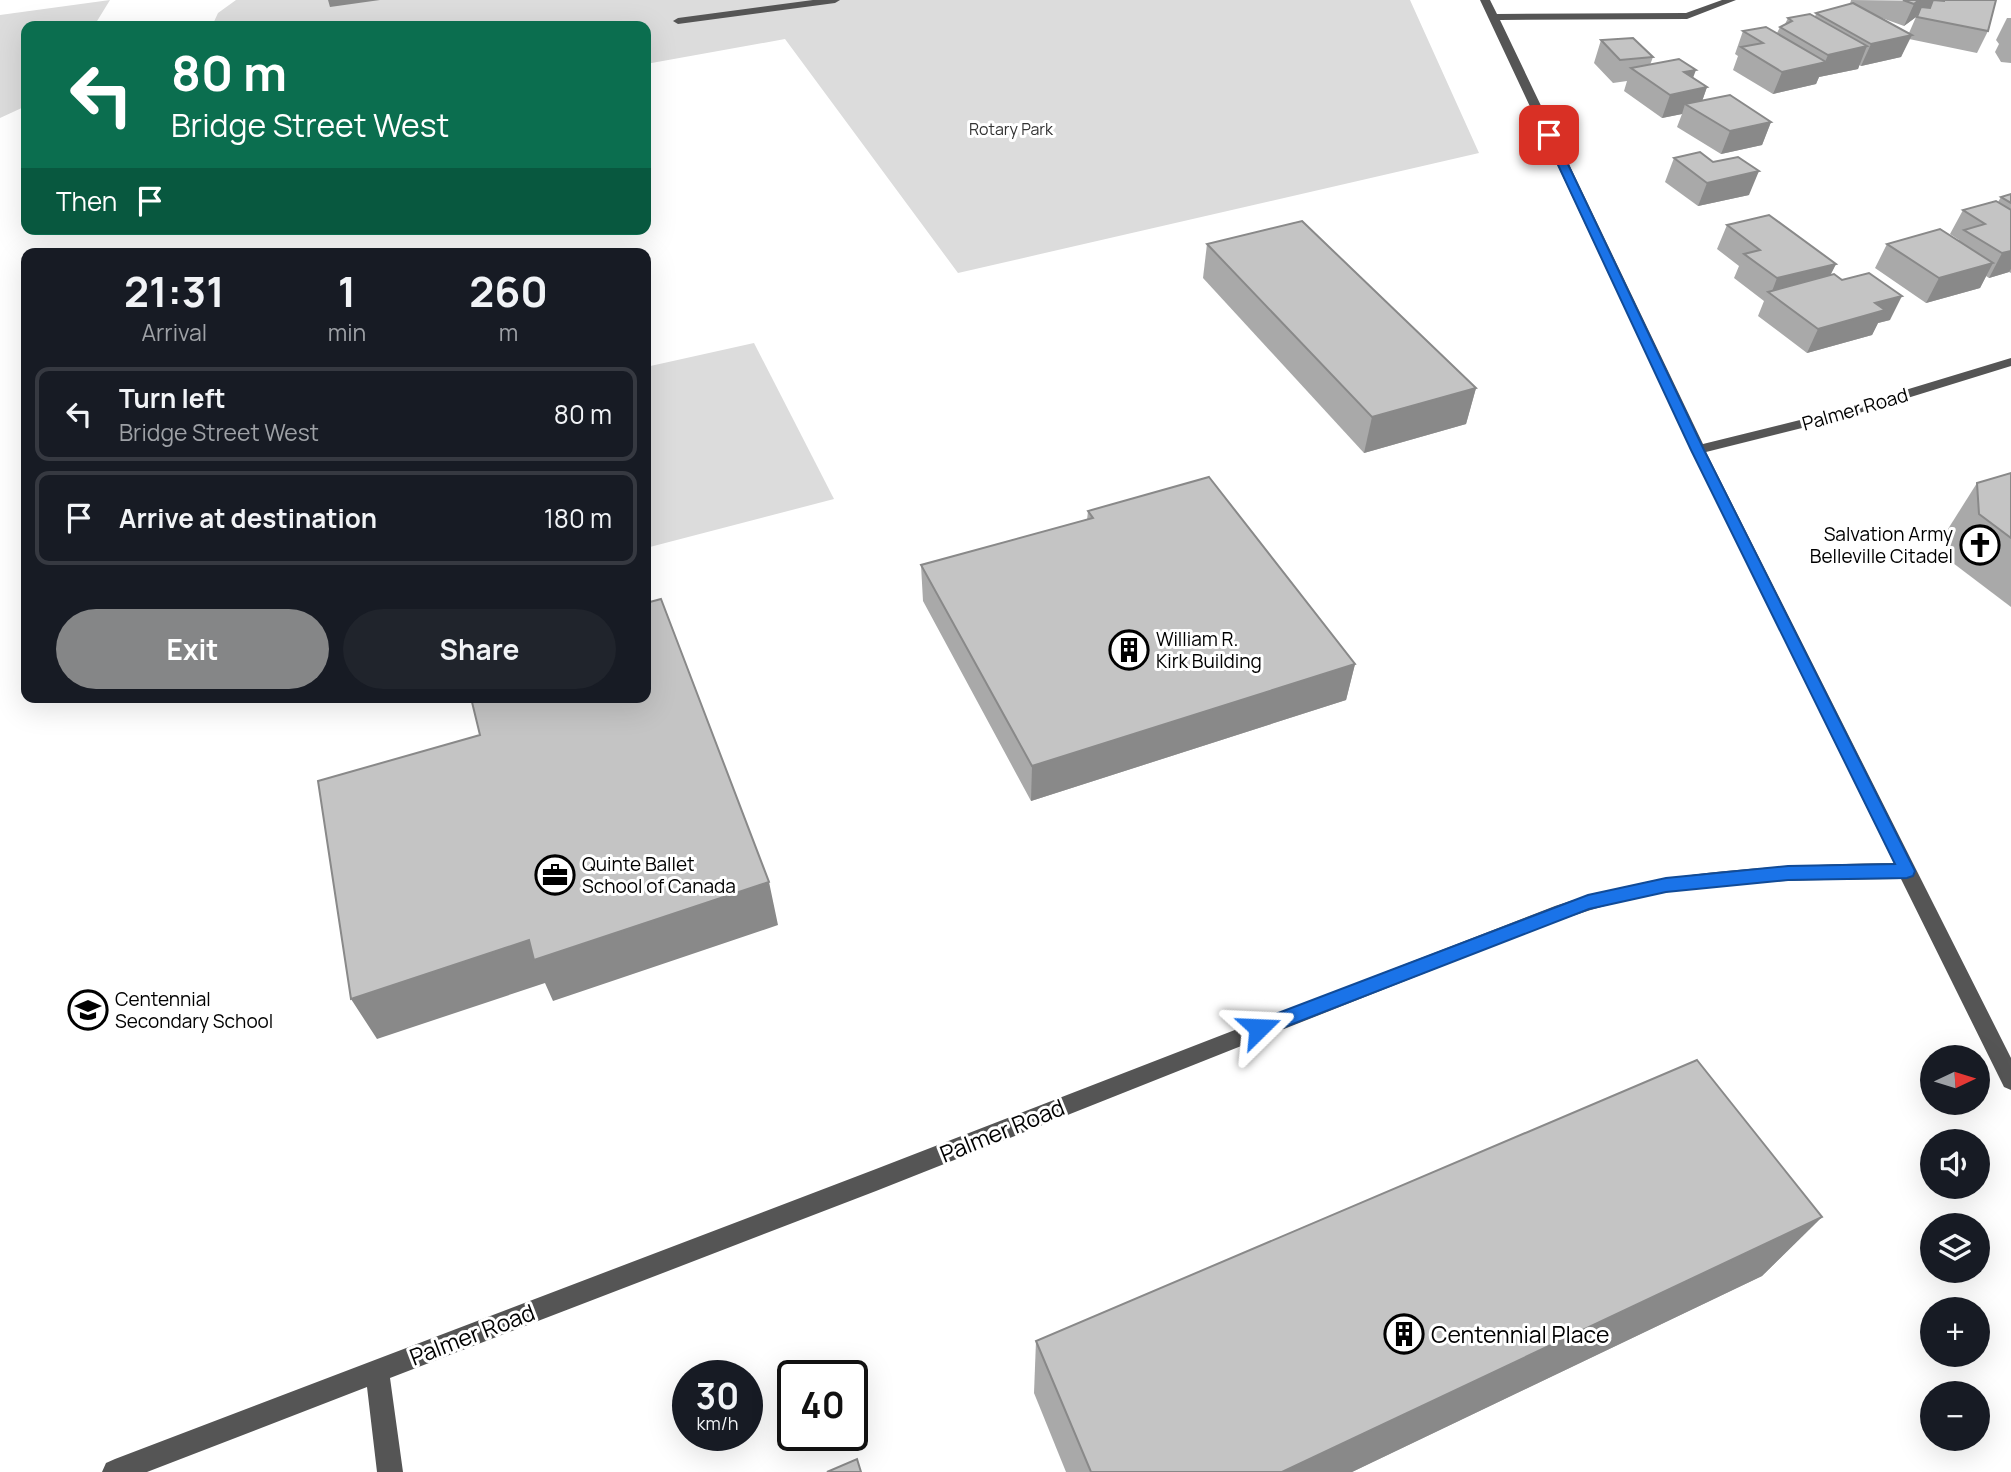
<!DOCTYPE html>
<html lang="en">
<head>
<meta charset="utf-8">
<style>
	body { margin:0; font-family:Manrope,sans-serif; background:#20242c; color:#f1f3f6; height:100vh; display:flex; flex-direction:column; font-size:26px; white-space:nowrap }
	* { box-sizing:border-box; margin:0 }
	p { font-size:23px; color:#9ea1a6 }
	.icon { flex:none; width:38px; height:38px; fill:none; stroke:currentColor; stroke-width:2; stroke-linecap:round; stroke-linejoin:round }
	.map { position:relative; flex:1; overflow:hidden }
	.details { position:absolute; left:21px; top:248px; width:630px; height:455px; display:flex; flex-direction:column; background:#171b24; border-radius:14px; box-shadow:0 7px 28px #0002 }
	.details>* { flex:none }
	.guide { position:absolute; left:21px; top:21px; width:630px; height:214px; border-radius:14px; box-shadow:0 7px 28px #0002; background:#0b6e4f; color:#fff; overflow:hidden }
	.needle { width:46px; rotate:86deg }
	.controls { position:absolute; left:1920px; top:1045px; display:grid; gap:14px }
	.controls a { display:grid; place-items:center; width:70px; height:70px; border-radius:50%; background:#171b24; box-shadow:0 7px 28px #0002; font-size:35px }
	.speed { position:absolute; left:672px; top:1360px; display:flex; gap:14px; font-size:35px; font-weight:700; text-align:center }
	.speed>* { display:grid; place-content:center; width:91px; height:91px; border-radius:50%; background:#171b24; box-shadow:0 7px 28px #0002; line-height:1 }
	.speed small { font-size:18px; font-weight:400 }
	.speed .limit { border:4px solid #111; border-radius:10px; background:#fff; color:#111 }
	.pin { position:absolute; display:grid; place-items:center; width:60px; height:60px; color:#fff; margin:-30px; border-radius:14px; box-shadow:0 4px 10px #0006 }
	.me { position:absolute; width:77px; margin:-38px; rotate:69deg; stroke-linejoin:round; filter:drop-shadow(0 0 5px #0008) }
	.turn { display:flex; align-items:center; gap:24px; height:147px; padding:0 35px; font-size:32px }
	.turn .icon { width:91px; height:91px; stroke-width:2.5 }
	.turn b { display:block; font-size:49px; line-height:60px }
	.then { display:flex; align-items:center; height:66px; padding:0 35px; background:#0003; gap:14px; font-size:26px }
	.eta { display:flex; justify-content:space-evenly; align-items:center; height:119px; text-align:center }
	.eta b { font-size:42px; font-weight:700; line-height:49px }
	.button { display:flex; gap:14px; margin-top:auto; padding:14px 35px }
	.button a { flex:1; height:80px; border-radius:42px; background:#858687; color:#fff; font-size:28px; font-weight:700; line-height:80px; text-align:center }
	.button a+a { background:#20242c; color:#f1f3f6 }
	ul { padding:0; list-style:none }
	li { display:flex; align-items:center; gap:21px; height:94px; margin:0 14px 10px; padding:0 21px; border:4px solid #363941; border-radius:14px }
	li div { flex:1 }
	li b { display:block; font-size:26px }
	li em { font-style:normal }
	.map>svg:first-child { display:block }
	.green { fill:#dcdcdc }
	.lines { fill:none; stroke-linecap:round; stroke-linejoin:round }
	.minor { fill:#555; fill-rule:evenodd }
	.wall { fill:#a9a9a9; fill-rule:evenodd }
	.shaded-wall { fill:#898989 }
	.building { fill:#c4c4c4; stroke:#898989; stroke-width:2 }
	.route { fill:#1a73e8; stroke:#114b97; stroke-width:2 }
	.labels { text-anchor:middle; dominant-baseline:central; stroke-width:6; stroke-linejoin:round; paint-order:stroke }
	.far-park-label { font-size:16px; fill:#333; stroke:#fff }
	.street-label { font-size:19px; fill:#000; stroke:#fff }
	.poi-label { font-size:19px; fill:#000; stroke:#fff; text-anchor:start }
	.near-street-label { font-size:23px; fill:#000; stroke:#fff }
	.near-poi-label { font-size:23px; fill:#000; stroke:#fff; text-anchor:start }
</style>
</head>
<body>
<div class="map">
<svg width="2011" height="1472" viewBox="0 0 2011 1472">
	<rect width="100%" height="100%" fill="#fff"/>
	<g class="green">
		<path d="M110,0L94,26H26V106L0,118V15Z"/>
		<path d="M236,0H1410L1479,153L958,273L785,39L646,64V26H212L218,13Z"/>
		<path d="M754,343L834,499L646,548V367Z"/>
	</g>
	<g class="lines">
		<g class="minor">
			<path d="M813,0H840L835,3L678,24L673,21L678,18Z"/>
			<path d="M1480,0H1490L1497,14L1686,13L1722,0H1736L1687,19L1500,20L1703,444L1836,411L2011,358V366L1846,417L1706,452L2011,1058V1090L2004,1087L1901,879C1811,880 1717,879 1628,900C1593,908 1559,920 1526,933L876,1191L390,1378L403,1472H377L367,1387L147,1472H102L106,1463L115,1459L876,1169L1555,906C1665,869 1779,865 1894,863L1691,450Z"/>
		</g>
	</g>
	<g class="wall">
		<path d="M1851,0L1942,1L1996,0L1988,31L1977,53L1909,39L1901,57L1861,66L1859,65L1858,69L1819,77L1816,84L1773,94L1733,70L1738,56L1735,54L1743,31L1777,33L1780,27L1785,24L1788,18L1815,17L1816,13L1850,4ZM1879,17L1904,26L1916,17L1909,33Z"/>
		<path d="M2007,18H2011V63L2001,62L1995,52L1999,44L1996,40Z"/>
		<path d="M1601,40L1653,57L1650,65L1693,78L1707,87L1702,101L1771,122L1762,145L1721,154L1677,127L1682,114L1662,118L1624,91L1627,81L1613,83L1594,63Z"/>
		<path d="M1674,158L1749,195L1698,206L1665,182Z"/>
		<path d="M2011,194V273L2009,272L1989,278L1986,276L1980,288L1926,303L1875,268L1887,244L1958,241L1959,240L1950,234L1963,210L1998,202L2001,197Z"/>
		<path d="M1727,225L1836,264L1830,275L1890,320L1878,323L1872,335L1807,353L1758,316L1764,301L1734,278L1739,266L1717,249Z"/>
		<path d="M1207,244L1476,388L1466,424L1364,453L1203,278Z"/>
		<path d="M2011,473V607L1949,560L1948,529L1977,483Z"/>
		<path d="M1088,511L1355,664L1346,700L1031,801L923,601L921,565L1087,520Z"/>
		<path d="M1822,1217L1762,1276L1352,1472H1066L1034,1393L1036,1341Z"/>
	</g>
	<g class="shaded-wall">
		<path d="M328,0H380L330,7Z"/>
		<path d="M1919,0H1933L1930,7L1918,15L1921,7L1916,17L1904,26L1914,4Z"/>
		<path d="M1912,35L1901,57L1861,66L1871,44Z"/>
		<path d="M1867,46L1858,69L1819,77L1816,84L1773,94L1782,72L1825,62L1828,55Z"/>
		<path d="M1696,70L1688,91L1707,87L1699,110L1685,104L1682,114L1662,118L1670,95L1684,72Z"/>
		<path d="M1771,122L1762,145L1721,154L1730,131Z"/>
		<path d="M1759,171L1749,195L1698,206L1707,183Z"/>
		<path d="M2011,251V269L2009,272L1989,278L2002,253Z"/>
		<path d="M1993,263L1980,288L1926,303L1939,278Z"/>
		<path d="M1836,264L1824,288L1771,294L1777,278Z"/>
		<path d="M1902,296L1890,320L1878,323L1872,335L1807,353L1818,329L1875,303Z"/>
		<path d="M1476,388L1466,424L1364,453L1372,417Z"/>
		<path d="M1355,664L1346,700L1031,801L1032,766Z"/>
		<path d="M769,882L778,925L553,1001L545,983L377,1039L351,999L529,940Z"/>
		<path d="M1822,1217L1762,1276L1352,1472H1282Z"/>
	</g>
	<g class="building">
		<path d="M1903,0H1919L1914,4Z"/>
		<path d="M1933,0L1944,1V0H1996L1988,31L1917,17L1921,7L1930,8Z"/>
		<path d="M1853,3L1912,35L1871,44L1816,13Z"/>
		<path d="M1810,14L1867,46L1828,55L1780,27L1792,21L1788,18Z"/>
		<path d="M1766,27L1826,62L1782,72L1741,47L1763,43L1743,31Z"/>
		<path d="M1633,38L1653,57L1620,60L1601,40Z"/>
		<path d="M1679,59L1696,70L1684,72L1707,87L1670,95L1631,68Z"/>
		<path d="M1730,95L1771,122L1730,131L1685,104Z"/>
		<path d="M1700,152L1713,162L1738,157L1759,171L1707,183L1674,158Z"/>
		<path d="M2011,194V203L2001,197Z"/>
		<path d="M1996,201L2011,210V251L2002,253L1964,230L1985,224L1963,210Z"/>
		<path d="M1769,215L1836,264L1777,278L1744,254L1760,250L1727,225Z"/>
		<path d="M1302,221L1476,388L1372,417L1207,244Z"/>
		<path d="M1940,229L1993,263L1939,278L1887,244Z"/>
		<path d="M1869,273L1902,296L1875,303L1885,310L1818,329L1768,292L1834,274L1842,280Z"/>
		<path d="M2011,473V538L1979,514L1977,483Z"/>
		<path d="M1209,477L1355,664L1032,766L921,565L1093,518L1088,511Z"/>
		<path d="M661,599L769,882L534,960L529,940L351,999L318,781L480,735L471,698H646V603Z"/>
		<path d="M1697,1060L1822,1217L1282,1472H1091L1036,1341Z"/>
		<path d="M857,1459L861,1472H827Z"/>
	</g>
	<path class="route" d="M1549,132L1554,135L1704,450L1915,871L1913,876L1907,878L1788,880L1666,892L1589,909L1259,1037L1252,1034L1250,1028L1252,1023L1588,895L1666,878L1788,866L1895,864L1691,450L1544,135Z"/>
	<defs>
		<g id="church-ring" transform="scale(2.0125)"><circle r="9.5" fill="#fff" stroke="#000" stroke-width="1.5"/><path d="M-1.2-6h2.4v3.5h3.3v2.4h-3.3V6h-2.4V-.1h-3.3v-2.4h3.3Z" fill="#000"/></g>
		<g id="building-ring" transform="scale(2.0125)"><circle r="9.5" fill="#fff" stroke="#000" stroke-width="1.5"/><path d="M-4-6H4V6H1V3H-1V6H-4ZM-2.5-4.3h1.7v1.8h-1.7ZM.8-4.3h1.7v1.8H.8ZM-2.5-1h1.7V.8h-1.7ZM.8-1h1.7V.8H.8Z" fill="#000"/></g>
		<g id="office-ring" transform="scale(2.0125)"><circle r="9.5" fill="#fff" stroke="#000" stroke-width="1.5"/><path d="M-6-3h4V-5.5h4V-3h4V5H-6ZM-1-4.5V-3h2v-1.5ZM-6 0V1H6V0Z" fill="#000"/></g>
		<g id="school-ring" transform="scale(2.0125)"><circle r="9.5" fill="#fff" stroke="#000" stroke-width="1.5"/><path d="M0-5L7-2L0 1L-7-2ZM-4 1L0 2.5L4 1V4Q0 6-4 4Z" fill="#000"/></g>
	</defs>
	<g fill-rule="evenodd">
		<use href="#church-ring" x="1980" y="545"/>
		<use href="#building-ring" x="1129" y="650"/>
		<use href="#office-ring" x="555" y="875"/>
		<use href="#school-ring" x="88" y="1010"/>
		<use href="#building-ring" x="1404" y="1334"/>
	</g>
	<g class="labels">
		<g class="far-park-label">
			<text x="1011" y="129">Rotary Park</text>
		</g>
		<g class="street-label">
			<text transform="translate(1855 409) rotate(-16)">Palmer Road</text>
		</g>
		<g class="poi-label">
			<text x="1953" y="534" text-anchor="end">Salvation Army<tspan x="1953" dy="22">Belleville Citadel</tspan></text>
			<text x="1156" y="639">William R.<tspan x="1156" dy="22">Kirk Building</tspan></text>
			<text x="582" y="864">Quinte Ballet<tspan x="582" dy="22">School of Canada</tspan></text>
			<text x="115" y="999">Centennial<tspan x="115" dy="22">Secondary School</tspan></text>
		</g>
		<g class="near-street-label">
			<text transform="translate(1002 1130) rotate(-22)">Palmer Road</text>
			<text transform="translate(472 1334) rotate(-21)">Palmer Road</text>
		</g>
		<g class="near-poi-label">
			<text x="1431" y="1334">Centennial Place</text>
		</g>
	</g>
</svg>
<div class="controls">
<a><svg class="needle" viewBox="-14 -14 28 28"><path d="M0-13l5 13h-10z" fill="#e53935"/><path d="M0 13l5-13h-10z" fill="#9ea1a6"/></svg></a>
<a><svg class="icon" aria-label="sound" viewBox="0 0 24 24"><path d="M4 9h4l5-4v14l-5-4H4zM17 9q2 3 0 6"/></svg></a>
<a><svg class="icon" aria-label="layers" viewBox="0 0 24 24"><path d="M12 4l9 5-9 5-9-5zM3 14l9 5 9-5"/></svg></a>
<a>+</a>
<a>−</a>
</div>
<div class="speed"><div>30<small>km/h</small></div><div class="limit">40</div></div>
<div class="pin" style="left:1549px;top:135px;background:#d93025"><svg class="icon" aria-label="arrive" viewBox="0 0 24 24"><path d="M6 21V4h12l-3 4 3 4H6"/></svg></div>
<svg class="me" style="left:1259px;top:1028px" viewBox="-20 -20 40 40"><path d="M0-17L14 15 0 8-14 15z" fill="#1a73e8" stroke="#fff" stroke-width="4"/></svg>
<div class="guide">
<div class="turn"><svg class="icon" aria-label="left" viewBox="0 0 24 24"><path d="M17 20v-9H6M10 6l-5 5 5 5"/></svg><div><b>80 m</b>Bridge Street West</div></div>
<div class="then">Then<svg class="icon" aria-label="arrive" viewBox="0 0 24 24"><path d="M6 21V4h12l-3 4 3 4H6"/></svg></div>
</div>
<section class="details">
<div class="eta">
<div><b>21:31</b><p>Arrival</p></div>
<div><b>1</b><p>min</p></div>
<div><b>260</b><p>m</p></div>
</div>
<ul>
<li><svg class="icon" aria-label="left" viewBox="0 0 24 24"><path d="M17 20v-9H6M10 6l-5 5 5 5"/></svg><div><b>Turn left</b><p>Bridge Street West</p></div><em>80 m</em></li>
<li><svg class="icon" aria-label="arrive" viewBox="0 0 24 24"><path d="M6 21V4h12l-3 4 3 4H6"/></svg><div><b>Arrive at destination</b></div><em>180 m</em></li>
</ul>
<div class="button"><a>Exit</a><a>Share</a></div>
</section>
</div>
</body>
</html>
